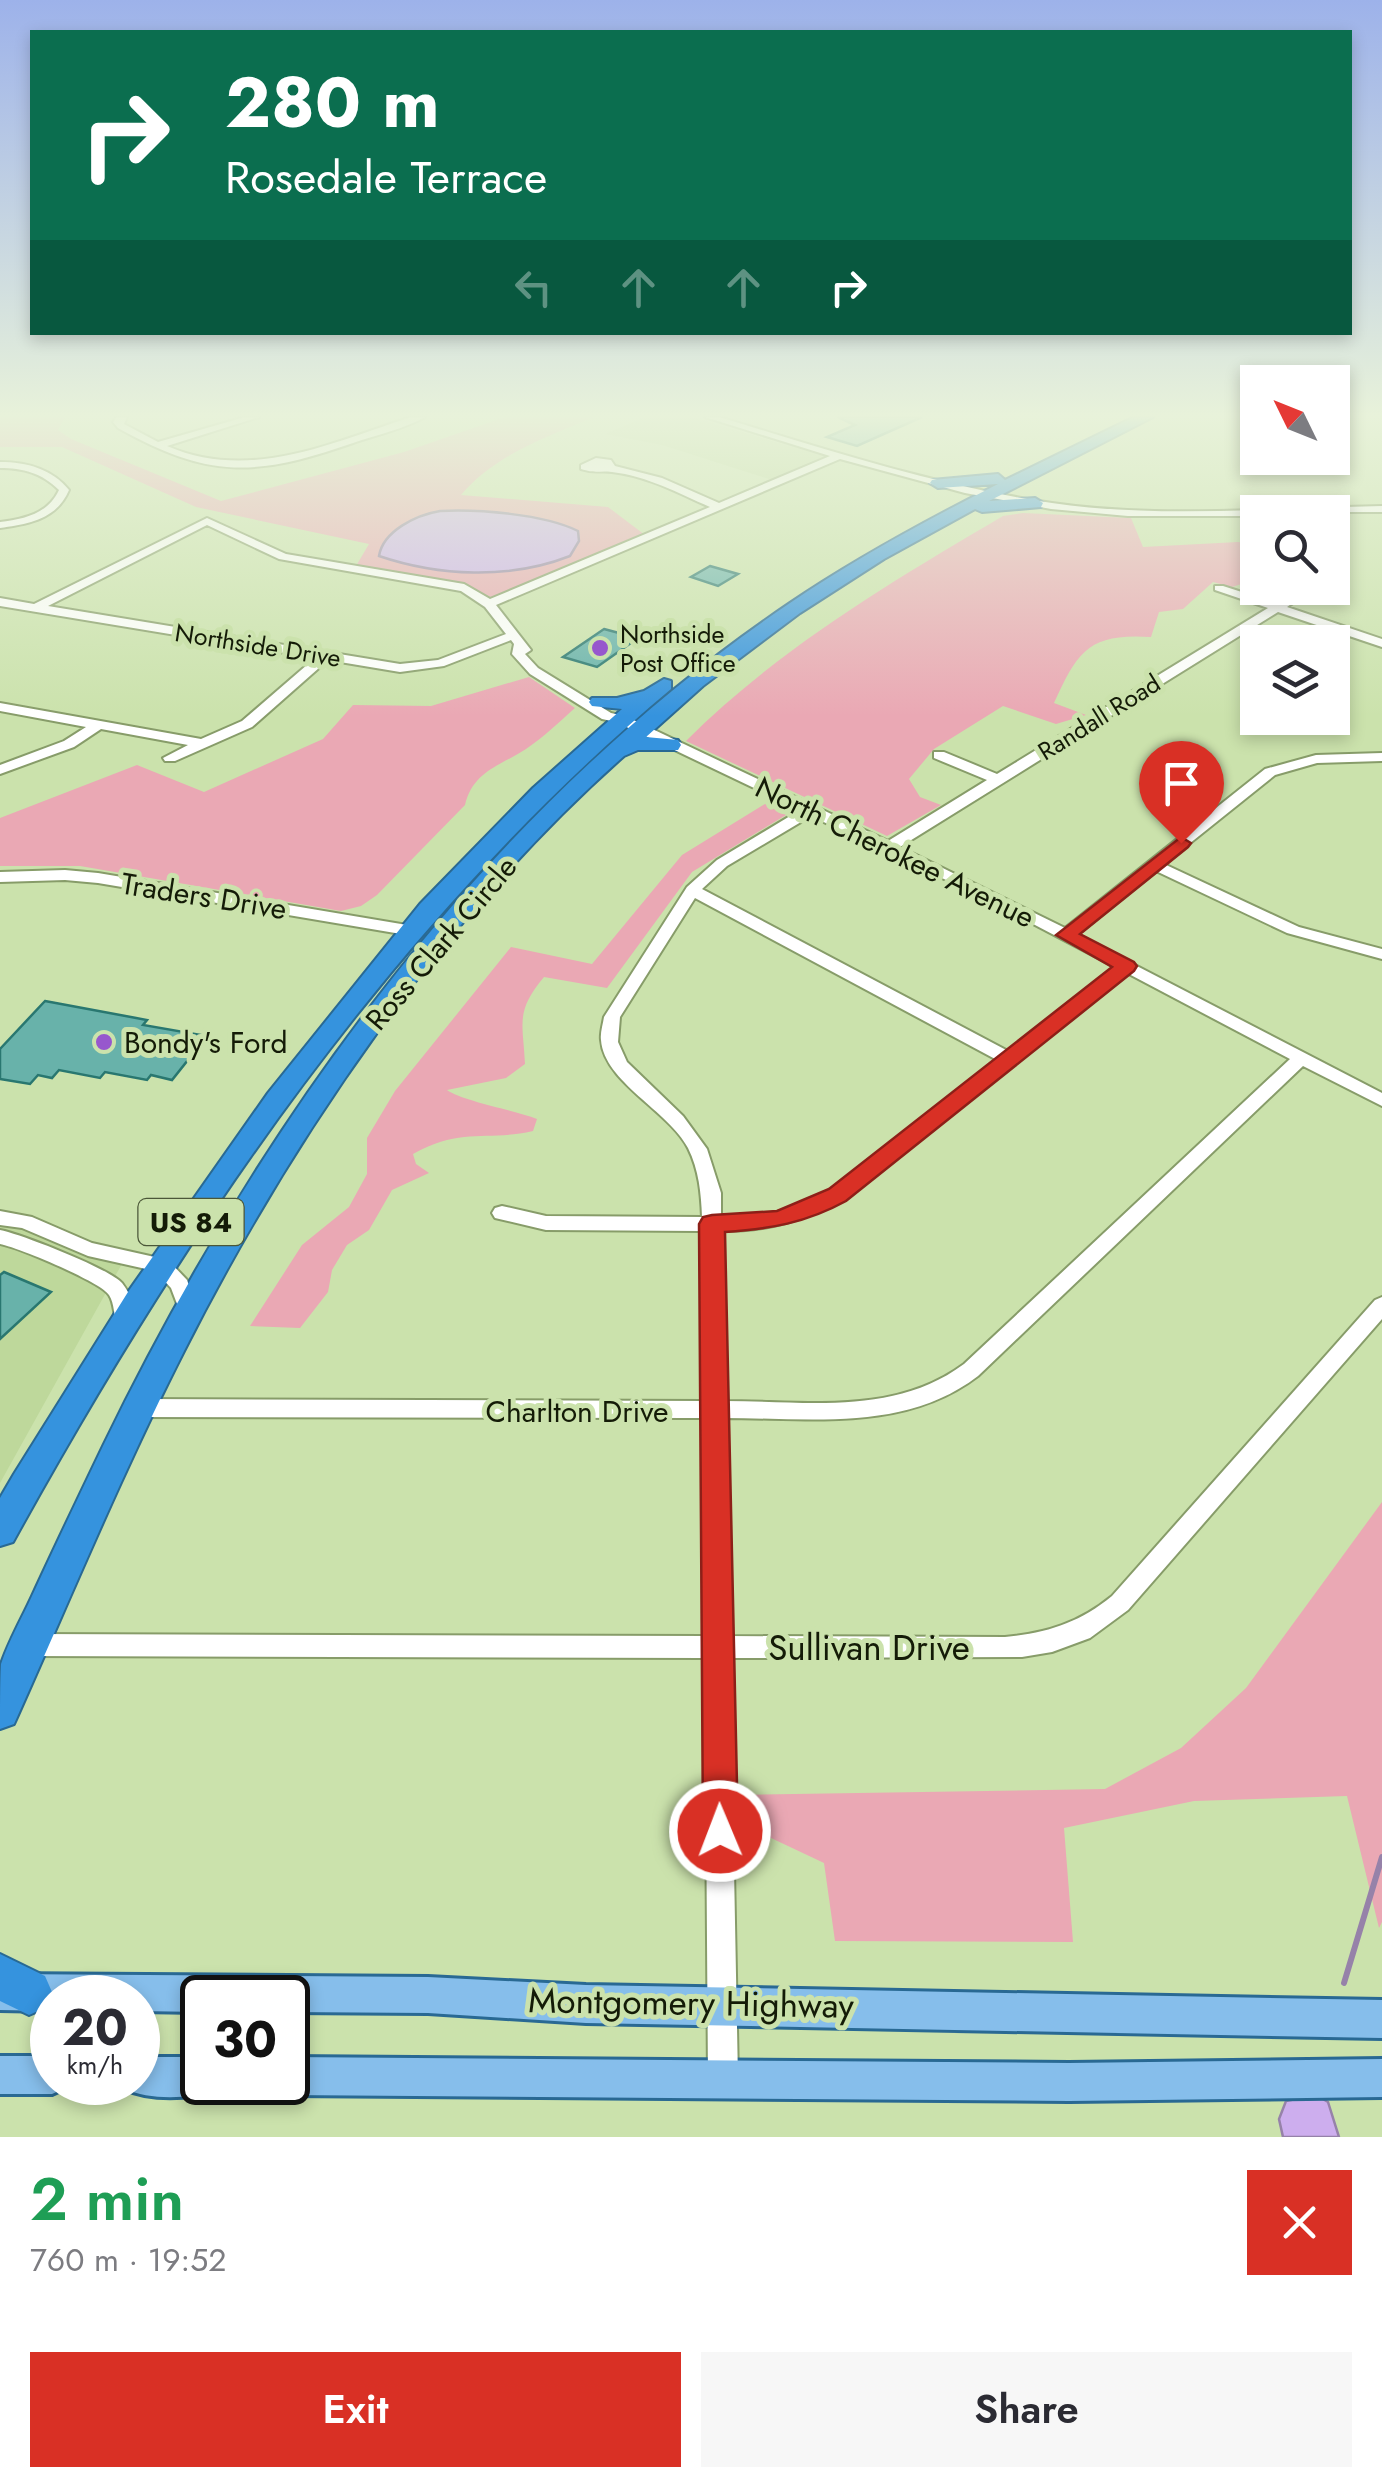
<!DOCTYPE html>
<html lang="en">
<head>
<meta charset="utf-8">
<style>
	body { margin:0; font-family:Jost,sans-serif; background:#f7f7f7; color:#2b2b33; height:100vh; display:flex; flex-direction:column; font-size:38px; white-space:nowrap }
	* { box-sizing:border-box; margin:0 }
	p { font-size:32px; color:#7c7c81 }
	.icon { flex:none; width:55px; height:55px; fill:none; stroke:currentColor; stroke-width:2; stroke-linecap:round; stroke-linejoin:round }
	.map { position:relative; height:2137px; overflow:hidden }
	.drawer { display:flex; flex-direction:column; background:#fff; flex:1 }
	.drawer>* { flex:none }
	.hud { position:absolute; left:30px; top:30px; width:1322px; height:305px; border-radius:0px; box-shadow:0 5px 15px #0003; background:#0b6e4f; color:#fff; overflow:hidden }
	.needle { width:65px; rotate:313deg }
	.controls { position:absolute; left:1240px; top:365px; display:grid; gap:20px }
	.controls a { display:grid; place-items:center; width:110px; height:110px; border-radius:0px; background:#fff; box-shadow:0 5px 15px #0003; font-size:50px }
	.speed { position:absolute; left:30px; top:1975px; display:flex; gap:20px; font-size:50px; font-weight:700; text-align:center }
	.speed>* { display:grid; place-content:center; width:130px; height:130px; border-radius:50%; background:#fff; box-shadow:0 5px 15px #0003; line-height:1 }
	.speed small { font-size:25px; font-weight:400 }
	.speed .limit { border:5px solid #111; border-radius:15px; background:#fff; color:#111 }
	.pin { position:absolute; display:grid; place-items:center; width:85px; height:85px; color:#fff; margin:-102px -42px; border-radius:50% 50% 50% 0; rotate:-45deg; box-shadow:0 0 10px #0007 }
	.pin .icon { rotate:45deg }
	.me { position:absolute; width:110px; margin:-55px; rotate:359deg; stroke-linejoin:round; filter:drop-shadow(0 0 8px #0008) }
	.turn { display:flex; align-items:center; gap:35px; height:210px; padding:0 30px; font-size:45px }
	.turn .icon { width:130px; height:130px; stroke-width:2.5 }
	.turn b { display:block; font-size:70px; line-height:85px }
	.lanes { display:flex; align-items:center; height:95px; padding:0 30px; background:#0003; justify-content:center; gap:50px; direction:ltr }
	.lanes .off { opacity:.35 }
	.round { display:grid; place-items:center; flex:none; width:105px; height:105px; border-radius:0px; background:#f7f7f7 }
	.headline { display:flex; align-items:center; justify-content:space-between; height:170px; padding:0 30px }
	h1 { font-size:60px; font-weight:600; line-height:75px; color:#1e9e55 }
	.button { display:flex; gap:20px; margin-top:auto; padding:20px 30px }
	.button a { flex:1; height:115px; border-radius:0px; background:#d93025; color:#fff; font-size:40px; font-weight:600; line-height:115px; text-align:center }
	.button a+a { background:#f7f7f7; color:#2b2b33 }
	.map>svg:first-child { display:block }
	.built { fill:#bed89b }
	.green { fill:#eaa8b4 }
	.water { fill:#cdaeee; stroke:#9682a9; stroke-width:2.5 }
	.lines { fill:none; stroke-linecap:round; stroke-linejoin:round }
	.stream { stroke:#9682a9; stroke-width:6 }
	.building { fill:#68b2aa; stroke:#297770; stroke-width:2.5 }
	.minor-casing { stroke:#879c69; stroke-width:4 }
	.major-casing { stroke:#296993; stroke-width:6 }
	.highway-casing { stroke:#296993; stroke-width:4 }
	.minor { fill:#fff; fill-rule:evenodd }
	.major { fill:#86beeb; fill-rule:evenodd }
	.highway { fill:#3593de; fill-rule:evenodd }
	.route { fill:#d93025; stroke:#8d1f18; stroke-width:2.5 }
	.poi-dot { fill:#9757cd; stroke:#cbe2ac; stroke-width:4 }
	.labels { text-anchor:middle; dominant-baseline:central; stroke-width:10; stroke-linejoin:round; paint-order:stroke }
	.far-poi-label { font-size:25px; fill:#141b07; stroke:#cbe2ac; text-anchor:start }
	.far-street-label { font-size:25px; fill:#141b07; stroke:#cbe2ac }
	.shield { fill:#cbe2ac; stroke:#4b5738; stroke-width:2.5 }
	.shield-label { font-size:28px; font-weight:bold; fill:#141b07 }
	.street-label { font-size:30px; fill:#141b07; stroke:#cbe2ac }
	.poi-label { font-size:30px; fill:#141b07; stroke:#cbe2ac; text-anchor:start }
	.near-street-label { font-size:35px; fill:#141b07; stroke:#cbe2ac }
</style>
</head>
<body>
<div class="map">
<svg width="1382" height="2137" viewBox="0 0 1382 2137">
	<rect width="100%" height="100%" fill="#cbe2ac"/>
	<g class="built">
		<path d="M645,417H691L827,457L772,480L662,445L605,434Z"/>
		<path d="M0,1211L28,1216L80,1240L128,1253L0,1483Z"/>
	</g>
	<g class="green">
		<path d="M0,417H65L58,430L71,439L221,501L404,452L505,417H594C547,437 494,455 461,495L608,507L645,535L493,598L456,581L356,566L369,544L196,507L62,447H0Z"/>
		<path d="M1023,513L1131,518L1143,547L1238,542L1257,545V579L1232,587L1213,582L1183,609L1159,612L1151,637C1090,633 1078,650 1054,703L1086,715L1056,724L1003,706L934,749L909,779L920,797L941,805L887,836L686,741C778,649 891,582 1003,516Z"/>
		<path d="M529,677L575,708C559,722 544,737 526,749C500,766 473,771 465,805L377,895L361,906L341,911L80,866H0V818L137,765L204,792L323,739L353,705L431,706Z"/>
		<path d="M765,804L786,815L692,872L607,988L544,977C515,1012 523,1022 525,1064L506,1078L447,1090C462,1101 514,1110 537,1119L533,1131C484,1142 463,1126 413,1154L416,1164L429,1173L392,1190L369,1230L347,1245L332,1270L328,1292L300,1328L250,1326L302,1245L349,1207L367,1174V1138L395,1091L511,947L592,964L682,855Z"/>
		<path d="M1382,1502V1922L1379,1928L1347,1796L1194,1801L1064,1828L1073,1942L835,1941L824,1863L752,1829L737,1795L1105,1789L1181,1748L1246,1688Z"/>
	</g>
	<g class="water">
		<path d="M440,511C477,509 544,514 578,531L579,541L570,556C509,580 438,576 379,556C383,531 416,515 440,511Z"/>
		<path d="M1316,2095L1328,2102L1339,2137H1283L1279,2119L1286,2101Z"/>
	</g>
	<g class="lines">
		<path class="stream" d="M1344,1983L1382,1857"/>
	</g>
	<g class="building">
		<path d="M838,417H922L857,446L827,437L855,425Z"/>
		<path d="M710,566L738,574L718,586L691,577Z"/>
		<path d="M604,629L638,638L597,667L563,657Z"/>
		<path d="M45,1001L147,1020L143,1025L207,1036L172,1080L151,1075L147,1080L105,1072L100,1078L59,1070L52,1078L38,1075L30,1084L0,1079V1049Z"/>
		<path d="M4,1272L51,1292L0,1339V1275Z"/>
	</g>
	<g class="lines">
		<g class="minor-casing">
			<g id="minor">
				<path d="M117,417H127L124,424L158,442L245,417H259L167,446C250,482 331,443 411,417H425C404,429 376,435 353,443C255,477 209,479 118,428L113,422Z"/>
				<path d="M705,417H719C829,450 937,486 1052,503C1120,513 1189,512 1258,510L1263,512H1258V516H1128L1051,509L965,493L840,459L496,605L531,650L525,654L538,668L611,713L625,716L888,841L987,780L934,758V752H944L997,774L1268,608L1215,590V586H1223L1276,603L1302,588H1314L1287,607L1382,639V647L1278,612L900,847L1065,928L1265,769L1316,755L1382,753V761L1317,763L1275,775L1164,864L1299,927L1382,949V959L1287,933L1156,871L1077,935L1382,1093V1106L1303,1066L978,1376C905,1432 812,1418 725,1418L729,1636L1005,1637C1047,1633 1079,1623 1112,1596L1375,1300L1382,1297V1319L1128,1610L1090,1638L1052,1652L1022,1657L730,1658L738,2080L734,2091L723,2095L712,2091L708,2080L705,1658L29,1656L20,1653L17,1645L20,1637L29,1634L705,1636L703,1418L140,1417L132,1414L129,1408L132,1402L140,1399L703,1401L702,1231L546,1230L495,1218L492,1213L495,1208L502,1206L546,1216L702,1217C701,1193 699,1170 688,1148C669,1111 604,1082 601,1040C600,1033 603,1024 604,1017L687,887L717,860L800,810L616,722L602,719L530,674L512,654L514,644L511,640L444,666L400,672L328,660L252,727L175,761H165L163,758L188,745L101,729L74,747L0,774V765L64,741L86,727L0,711V703L201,739L242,721L315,658L0,606V598L34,604L207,518L286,554L464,584L490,599L710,507C678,493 647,476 612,472C599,470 597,474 581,469V465L596,458L611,460L615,466L662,478L719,503L830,456ZM207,525L279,559L461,591L485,607L506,634L438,660L400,664L48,606ZM811,816L982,897L1115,967L1008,1051L702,889L727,866ZM695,898L997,1060L830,1190L789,1210L745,1217H721V1193L707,1149L683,1116L627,1062L618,1042L620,1017ZM1127,973L1290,1059L964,1364C894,1416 807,1401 725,1401L721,1231C771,1231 800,1221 844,1200Z"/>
				<path d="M0,462C27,462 52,469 69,490C57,519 29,524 0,528V522C24,519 48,514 59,490C42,473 23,468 0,468Z"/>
				<path d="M1382,506V512H1264L1269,509Z"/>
				<path d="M1332,550L1346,564L1332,576Z"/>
				<path d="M65,870L98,873L407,925L415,930L407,935L98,883L65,880L0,882V872Z"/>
				<path d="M0,1211L32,1217L92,1243L168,1260L187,1280L199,1312L196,1317L189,1320L182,1317L171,1288L155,1271L88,1256L22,1228L0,1225Z"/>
				<path d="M0,1230C21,1234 110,1269 122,1283C131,1294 134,1306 135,1320L132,1325L125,1328L118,1325C113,1316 115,1304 109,1295C101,1282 17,1247 0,1244Z"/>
			</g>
		</g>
		<g class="major-casing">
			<g id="major">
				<path d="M0,1974L428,1977L586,1985L1382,2000V2038L586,2023L428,2013L288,2012V1998H202V2012L138,2011V1998H52V2011L0,2010Z"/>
				<path d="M0,2056H52V2082H68L65,2088L52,2094H0Z"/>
				<path d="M138,2057H202V2082H218L215,2089C191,2100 149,2100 125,2089L122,2082H138Z"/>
				<path d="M288,2057L1069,2063L1382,2059V2097L1069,2101L288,2095L275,2089L272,2082H288Z"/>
			</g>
		</g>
		<g class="highway-casing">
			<g id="highway">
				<path d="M1134,417H1153L989,501L1035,498L1043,503L1041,507L982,512L975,509L884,559L800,613L703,686L646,737L678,740L681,745L678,750H638L624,756C443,916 293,1136 184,1351C122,1473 70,1599 14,1724L0,1729C0,1709 0,1683 1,1664C9,1640 22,1618 32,1596C55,1546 79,1496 103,1446C261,1120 486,808 790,603C856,558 927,520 998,484L938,488L930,483L932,480L998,474L1005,480Z"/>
				<path d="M664,679L671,681V689C393,922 187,1226 13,1542L0,1546V1498L14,1474L128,1292L268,1093L420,904L533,788L622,709L592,706L589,702L592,698H617L644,691Z"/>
				<path d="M0,1954L45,1976L52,1992L45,2008L29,2015L0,2001Z"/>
			</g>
		</g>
		<use href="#minor" class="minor"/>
		<use href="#major" class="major"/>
		<use href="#highway" class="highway"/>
	</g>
	<linearGradient id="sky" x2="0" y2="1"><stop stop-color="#9db2ea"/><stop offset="0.58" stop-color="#e8f2da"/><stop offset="1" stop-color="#e8f2da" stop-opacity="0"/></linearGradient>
	<rect width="1382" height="716" fill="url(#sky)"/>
	<path class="route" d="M1181,837L1191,843L1188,847L1080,934L1134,962L1137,966L1134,971L846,1201C806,1223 770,1229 725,1232L738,1831L733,1843L720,1848L708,1843L703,1831L699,1224L703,1217L712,1215L777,1211L829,1189L1112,967L1056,935Z"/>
	<g class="poi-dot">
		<circle cx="600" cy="648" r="10"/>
		<circle cx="104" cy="1042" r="10"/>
	</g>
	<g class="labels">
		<g class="far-poi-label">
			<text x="620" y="634">Northside<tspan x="620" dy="29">Post Office</tspan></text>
		</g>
		<g class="far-street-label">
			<text transform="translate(258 645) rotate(9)">Northside Drive</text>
			<text transform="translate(1099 717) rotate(-32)">Randall Road</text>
		</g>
		<rect class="shield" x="138.5" y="1199" width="105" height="46" rx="8"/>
		<g class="shield-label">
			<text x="191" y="1222">US 84</text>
		</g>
		<g class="street-label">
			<text transform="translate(895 852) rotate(26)">North Cherokee Avenue</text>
			<text transform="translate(204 896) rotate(9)">Traders Drive</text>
			<text transform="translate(441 943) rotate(-50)">Ross Clark Circle</text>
			<text x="577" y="1411">Charlton Drive</text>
		</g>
		<g class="poi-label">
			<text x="124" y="1042">Bondy's Ford</text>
		</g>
		<g class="near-street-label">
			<text x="869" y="1648">Sullivan Drive</text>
			<text transform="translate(691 2003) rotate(1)">Montgomery Highway</text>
		</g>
	</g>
</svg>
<div class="controls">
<a><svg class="needle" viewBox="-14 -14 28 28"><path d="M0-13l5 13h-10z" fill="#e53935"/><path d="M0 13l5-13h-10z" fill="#7c7c81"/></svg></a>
<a><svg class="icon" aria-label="search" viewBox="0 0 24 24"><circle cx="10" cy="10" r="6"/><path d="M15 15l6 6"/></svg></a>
<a><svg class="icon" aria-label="layers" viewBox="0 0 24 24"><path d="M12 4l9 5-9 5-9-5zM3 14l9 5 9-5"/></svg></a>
</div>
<div class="speed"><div>20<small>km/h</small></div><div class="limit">30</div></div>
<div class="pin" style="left:1181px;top:843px;background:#d93025"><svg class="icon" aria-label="arrive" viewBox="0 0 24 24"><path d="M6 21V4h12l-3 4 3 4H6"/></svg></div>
<svg class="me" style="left:720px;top:1831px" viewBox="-20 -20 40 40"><circle r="17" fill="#d93025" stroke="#fff" stroke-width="3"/><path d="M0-11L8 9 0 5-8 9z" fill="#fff"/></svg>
<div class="hud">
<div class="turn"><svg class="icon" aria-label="right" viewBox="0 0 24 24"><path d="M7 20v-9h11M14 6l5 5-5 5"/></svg><div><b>280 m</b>Rosedale Terrace</div></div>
<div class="lanes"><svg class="icon off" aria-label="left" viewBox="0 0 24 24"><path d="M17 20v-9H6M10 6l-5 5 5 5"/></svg><svg class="icon off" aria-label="ahead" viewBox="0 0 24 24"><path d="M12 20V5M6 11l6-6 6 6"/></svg><svg class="icon off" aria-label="ahead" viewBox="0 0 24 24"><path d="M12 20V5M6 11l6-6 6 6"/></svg><svg class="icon" aria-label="right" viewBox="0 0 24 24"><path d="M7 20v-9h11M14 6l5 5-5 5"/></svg></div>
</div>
</div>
<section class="drawer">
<div class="headline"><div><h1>2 min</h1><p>760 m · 19:52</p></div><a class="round" style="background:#d93025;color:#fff"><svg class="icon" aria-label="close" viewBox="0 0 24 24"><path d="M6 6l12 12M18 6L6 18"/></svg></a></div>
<div class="button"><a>Exit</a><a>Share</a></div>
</section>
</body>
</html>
